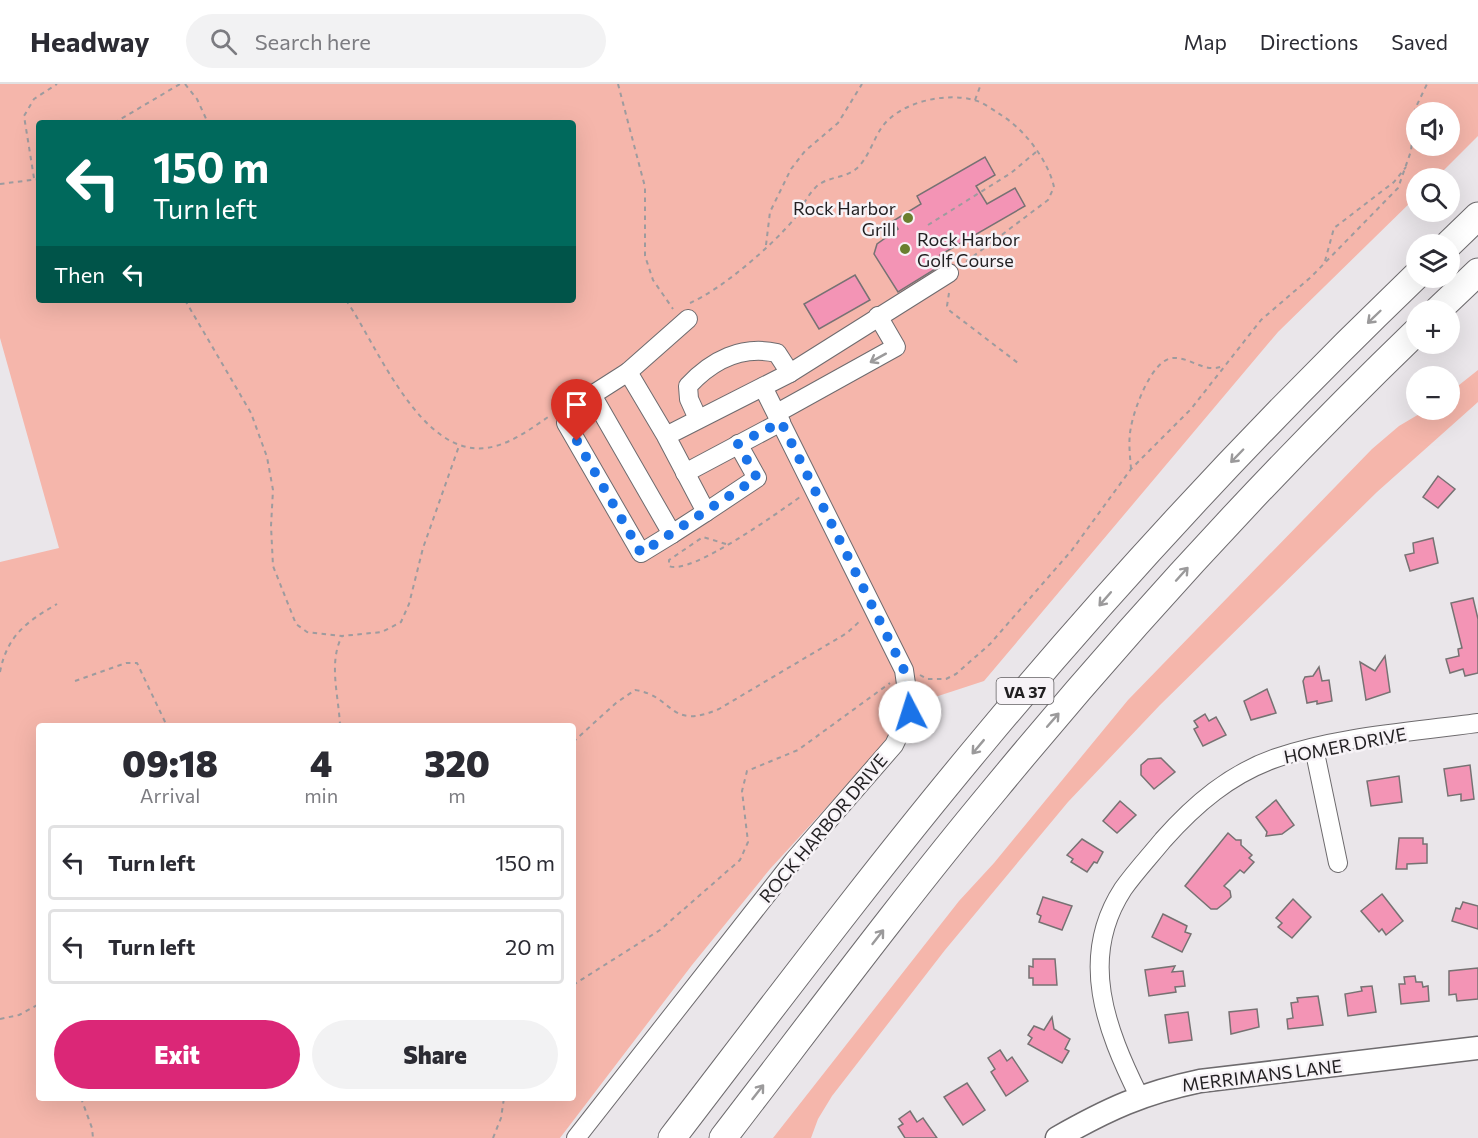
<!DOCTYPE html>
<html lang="en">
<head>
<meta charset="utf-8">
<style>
	body { margin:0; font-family:Commissioner,sans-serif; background:#f2f2f3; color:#2b2b33; height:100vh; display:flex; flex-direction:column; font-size:22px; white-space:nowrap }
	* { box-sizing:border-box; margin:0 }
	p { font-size:20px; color:#7c7c81 }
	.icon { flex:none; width:33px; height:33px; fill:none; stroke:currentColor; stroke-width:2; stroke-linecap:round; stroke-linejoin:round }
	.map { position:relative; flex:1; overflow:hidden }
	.drawer { position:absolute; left:36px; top:639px; width:540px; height:378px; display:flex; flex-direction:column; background:#fff; border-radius:6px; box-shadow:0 6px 24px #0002 }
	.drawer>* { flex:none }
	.guide { position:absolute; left:36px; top:36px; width:540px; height:183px; border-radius:6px; box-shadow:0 6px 24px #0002; background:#00695c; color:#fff; overflow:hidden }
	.controls { position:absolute; left:1406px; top:18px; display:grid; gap:12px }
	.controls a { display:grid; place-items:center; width:54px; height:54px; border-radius:50%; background:#fff; box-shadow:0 6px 24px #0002; font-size:30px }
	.pin { position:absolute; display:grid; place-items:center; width:51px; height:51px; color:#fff; margin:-62px -26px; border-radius:50% 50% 50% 0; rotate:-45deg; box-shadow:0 0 6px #0007 }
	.pin .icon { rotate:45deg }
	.me { position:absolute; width:66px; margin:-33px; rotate:355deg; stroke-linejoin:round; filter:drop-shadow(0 0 4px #0008) }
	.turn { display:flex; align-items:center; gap:21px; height:126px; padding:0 18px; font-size:27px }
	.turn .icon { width:78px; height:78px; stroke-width:2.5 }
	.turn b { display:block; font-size:42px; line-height:51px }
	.then { display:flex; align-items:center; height:57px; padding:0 18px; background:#0003; gap:12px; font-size:22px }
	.eta { display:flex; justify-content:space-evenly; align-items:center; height:102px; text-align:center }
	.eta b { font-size:36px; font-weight:800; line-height:42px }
	.action { display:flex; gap:12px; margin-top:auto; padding:12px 18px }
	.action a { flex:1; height:69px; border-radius:36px; background:#db2777; color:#fff; font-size:24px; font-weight:800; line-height:69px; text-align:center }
	.action a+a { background:#f2f2f3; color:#2b2b33 }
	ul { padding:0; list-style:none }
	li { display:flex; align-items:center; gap:18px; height:75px; margin:0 12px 9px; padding:0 6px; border:3px solid #e1e1e2; border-radius:6px }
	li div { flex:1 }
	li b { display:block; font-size:22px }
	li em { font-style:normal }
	header { display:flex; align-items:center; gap:36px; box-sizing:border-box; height:84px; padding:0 30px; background:#fff; border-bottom:2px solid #e1e1e2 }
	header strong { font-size:28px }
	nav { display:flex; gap:33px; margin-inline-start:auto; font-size:21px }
	.search { width:420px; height:54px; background:#f2f2f3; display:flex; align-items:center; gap:15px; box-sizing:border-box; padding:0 21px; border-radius:33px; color:#7c7c81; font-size:22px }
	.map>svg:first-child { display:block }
	.green { fill:#f5b6ab; fill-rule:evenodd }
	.building { fill:#f394b5; stroke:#777273; stroke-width:1.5 }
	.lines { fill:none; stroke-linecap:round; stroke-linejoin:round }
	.minor-casing { stroke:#6e6b6e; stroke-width:20 }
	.major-casing { stroke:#6e6b6e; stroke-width:25 }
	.highway-casing { stroke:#6e6b6e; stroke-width:29 }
	.path { stroke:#9e9b9e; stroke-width:2; stroke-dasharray:4.5 4.5; stroke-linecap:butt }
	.minor { stroke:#fff; stroke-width:18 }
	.major { stroke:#fff; stroke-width:22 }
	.highway { stroke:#fff; stroke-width:27 }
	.oneway { stroke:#9b9a9b }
	.route { stroke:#1a73e8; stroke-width:10; stroke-dasharray:0 18 }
	.poi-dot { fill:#6a7f2f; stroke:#f7f3f7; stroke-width:2 }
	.labels { text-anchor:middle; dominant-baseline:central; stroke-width:5; stroke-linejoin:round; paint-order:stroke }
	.shield { fill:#f7f3f7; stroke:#615f61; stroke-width:1.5 }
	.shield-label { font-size:16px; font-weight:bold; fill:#211f21 }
	.poi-label { font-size:18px; fill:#211f21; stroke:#f7f3f7; text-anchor:end }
	.street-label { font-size:18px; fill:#211f21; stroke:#f7f3f7 }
</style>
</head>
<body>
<header>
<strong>Headway</strong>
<div class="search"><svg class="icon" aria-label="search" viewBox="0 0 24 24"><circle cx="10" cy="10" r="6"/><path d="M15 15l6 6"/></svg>Search here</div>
<nav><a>Map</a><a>Directions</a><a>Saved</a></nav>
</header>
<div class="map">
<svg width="1478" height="1054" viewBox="0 0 1478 1054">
	<rect width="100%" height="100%" fill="#eae6ea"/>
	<g class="green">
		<path d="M0,0H1478V52L1436,94H1416V113L1278,248L984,597L929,615L868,678L770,785L692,881L560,1054H0V478L59,464L0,254ZM1416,28H1449V62H1416ZM39,39H573V216H39ZM39,642H573V1014H39Z"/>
		<path d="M1478,286V318L1377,408L1160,621L1068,718L945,866L832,1012L818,1035L811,1054H773L959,817L994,779L1128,616L1372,365L1399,342L1426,326H1449V309Z"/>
	</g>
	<g class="building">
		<path d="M985,73L995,91L976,102L987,120L1015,104L1025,122L940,171L945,179L898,208L874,170L877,160L898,145L893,137L921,120L917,112Z"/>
		<path d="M855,191L870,216L819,245L804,220Z"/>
		<path d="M1438,392L1455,405L1438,424L1423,413Z"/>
		<path d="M1433,454L1438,479L1410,487L1405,471L1414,469L1413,459Z"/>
		<path d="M1473,514L1478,535V589L1465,592L1463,585L1450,589L1446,575L1459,572L1458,565L1462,564L1451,519Z"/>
		<path d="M1385,572L1390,608L1366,616L1360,578L1375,587Z"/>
		<path d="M1319,583L1322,597L1329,596L1332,617L1317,620V617L1307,619L1303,597L1305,593L1313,592Z"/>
		<path d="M1267,605L1276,629L1251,636L1244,617Z"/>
		<path d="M1205,630L1209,637L1216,633L1226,651L1203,662L1194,645L1198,643L1194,637Z"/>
		<path d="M1161,674L1175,688L1154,705L1141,691V681L1148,675Z"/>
		<path d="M1470,681L1474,715L1461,717V710L1448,712L1444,685Z"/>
		<path d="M1399,692L1402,718L1371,722L1367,697Z"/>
		<path d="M1276,716L1294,741L1282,750L1266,752L1267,748L1256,733Z"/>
		<path d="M1120,717L1136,731L1117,749L1103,737Z"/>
		<path d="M1228,749L1236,756H1241V761L1252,771L1249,774L1254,778L1244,789L1240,786L1224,802L1230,807L1231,813L1227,817L1217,825H1211L1185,802Z"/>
		<path d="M1399,754H1423V760H1427V779L1407,780V785H1396Z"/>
		<path d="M1082,755L1103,768L1097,779L1094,778L1087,788L1071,778L1073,775L1067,771Z"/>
		<path d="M1382,810L1403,837L1386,851L1382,845L1379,848L1361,827Z"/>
		<path d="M1043,813L1072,822L1062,846L1039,838L1041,832L1037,830Z"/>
		<path d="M1293,815L1311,833L1292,854L1278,843L1282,839L1276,834Z"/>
		<path d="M1463,818L1478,822V845L1452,837L1456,824L1460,825Z"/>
		<path d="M1163,830L1187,842L1185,848L1191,850L1182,868L1152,853Z"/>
		<path d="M1033,875H1055L1057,901H1033V894H1029V882L1033,883Z"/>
		<path d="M1175,882L1172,888L1183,887L1185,902L1175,903L1176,908L1149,912L1145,886Z"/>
		<path d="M1478,884V915L1457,917L1456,910L1449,911V887Z"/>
		<path d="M1415,892L1416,898H1422L1423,903L1428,902L1429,917L1401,920L1399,900H1405L1404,893Z"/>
		<path d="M1372,902L1376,928L1348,932L1345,910L1362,907L1361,903Z"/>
		<path d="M1318,912L1323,941L1288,945L1287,935L1293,934L1291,919L1298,918L1297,914Z"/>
		<path d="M1257,925L1259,943L1231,950L1229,928Z"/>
		<path d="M1188,928L1192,956L1169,959L1165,931Z"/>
		<path d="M1052,933L1054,945L1070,955L1065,965L1069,967L1062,979L1028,960L1032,954L1028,951L1034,942L1044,946Z"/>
		<path d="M1000,966L1007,977L1012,973L1028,997L1006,1012L991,988L995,985L988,974Z"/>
		<path d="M967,999L985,1026L963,1041L944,1013Z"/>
		<path d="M910,1027L917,1038L923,1034L937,1054H905L898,1043L903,1040L899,1035Z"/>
	</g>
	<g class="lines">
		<g class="minor-casing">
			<g id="minor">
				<path d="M628,288L688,235"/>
				<path d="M777,329L896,263L878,232"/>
				<path d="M698,335L689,315L688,302C712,276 742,261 777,269L790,289"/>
				<path d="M566,339L641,469L672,450"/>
				<path d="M666,352L628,288L592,311L672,450L706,428L666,352L790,289L949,189"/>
				<path d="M685,389L781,338"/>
				<path d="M706,428L757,394L738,360"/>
				<path d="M1314,664L1338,779"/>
				<path d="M1139,1012C1106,945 1078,874 1123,805C1135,788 1150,772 1163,756C1195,720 1230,690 1276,674C1340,652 1412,648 1478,639"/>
				<path d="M576,1054L794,776L894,661L910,628L904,586L763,303"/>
			</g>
		</g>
		<g class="major-casing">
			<path id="major" d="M1057,1054C1108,1025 1143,1009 1200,997L1478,964"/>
		</g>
		<g class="highway-casing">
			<g id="highway">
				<path d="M1449,160L1478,132"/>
				<path d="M1438,226L1478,188"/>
				<path d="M672,1054C774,921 875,786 983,657C1119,494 1263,339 1416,192"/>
				<path d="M723,1054C813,937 901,818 996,704C1127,545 1267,392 1416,248"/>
			</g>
		</g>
		<g class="path">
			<path d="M185,0L197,15L208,39"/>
			<path d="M618,0L645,103V172L653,196L673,225"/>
			<path d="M975,16L981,0"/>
			<path d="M114,39L180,0"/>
			<path d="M34,94L24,32L34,15L57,0"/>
			<path d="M0,100L39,95"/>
			<path d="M928,141L1011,89L1036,68"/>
			<path d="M766,161L770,128L791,85L805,67L838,39L862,0"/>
			<path d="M1325,177L1334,144L1394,98L1406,83"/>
			<path d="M949,209L947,222L950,227L1018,279"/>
			<path d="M185,216L251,329L267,373L273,406L271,442L273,482L296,540L307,548L342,552L382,548L401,538L409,520L423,464L459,362"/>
			<path d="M346,216C378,263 420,372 486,364C510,361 532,344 551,331"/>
			<path d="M690,219C722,205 772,162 795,134C802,124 807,112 815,104C826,92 844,95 856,85C868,75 873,56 882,43C900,18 945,8 974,16C983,18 993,26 1001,31C1024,45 1048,76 1054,103L1048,116L963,180"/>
			<path d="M567,322L577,316"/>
			<path d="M1131,385C1130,371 1128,357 1131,343C1134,325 1152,275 1173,274C1191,273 1205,290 1223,282"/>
			<path d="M726,460L703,453L669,476V482C690,492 779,428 800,413"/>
			<path d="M0,588C7,552 26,538 57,520"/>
			<path d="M920,591L927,595H946L956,590L990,560L1072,466L1131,385L1191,325L1261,236L1311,193L1398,104L1411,67L1415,25L1427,0"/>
			<path d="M75,597L126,579H137L167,642"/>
			<path d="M340,642C339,613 328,579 342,552"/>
			<path d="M573,658L616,619L635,606C675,612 668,647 719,625L847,549L861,536"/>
			<path d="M573,901L660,846L740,776L748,758L742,707L747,687L798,666L890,599"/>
			<path d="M0,935L19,931L39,920"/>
			<path d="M81,1014L92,1044L93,1054"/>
			<path d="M493,1054L501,1034L504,1014"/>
		</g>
		<use href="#minor" class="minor"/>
		<use href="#major" class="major"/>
		<use href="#highway" class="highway"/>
	</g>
	<defs><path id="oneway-shaft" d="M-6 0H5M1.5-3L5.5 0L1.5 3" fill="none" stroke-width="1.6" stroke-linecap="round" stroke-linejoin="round" transform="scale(1.5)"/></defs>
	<g class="oneway">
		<use href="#oneway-shaft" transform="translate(1374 233) rotate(136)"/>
		<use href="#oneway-shaft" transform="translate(878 274) rotate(151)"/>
		<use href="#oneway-shaft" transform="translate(1237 372) rotate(134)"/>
		<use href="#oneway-shaft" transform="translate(1182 490) rotate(-48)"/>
		<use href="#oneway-shaft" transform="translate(1105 515) rotate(131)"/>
		<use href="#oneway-shaft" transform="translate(1053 636) rotate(-49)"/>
		<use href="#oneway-shaft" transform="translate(978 663) rotate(130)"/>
		<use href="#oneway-shaft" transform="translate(878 853) rotate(-52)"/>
		<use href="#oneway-shaft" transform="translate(758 1008) rotate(-52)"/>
	</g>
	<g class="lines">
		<path class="route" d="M577,357L641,469L757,394L738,360L781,338L904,586L910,628"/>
	</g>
	<g class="poi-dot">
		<circle cx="908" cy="134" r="6"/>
		<circle cx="905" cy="165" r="6"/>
	</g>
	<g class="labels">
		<rect class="shield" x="996.5" y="594" width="57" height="26" rx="4.5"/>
		<g class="shield-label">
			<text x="1025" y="607">VA 37</text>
		</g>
		<g class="poi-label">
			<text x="896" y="124">Rock Harbor<tspan x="896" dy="21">Grill</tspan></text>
			<text x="917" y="155" text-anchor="start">Rock Harbor<tspan x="917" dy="21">Golf Course</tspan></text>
		</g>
		<g class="street-label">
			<text transform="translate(1345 661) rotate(-11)">HOMER DRIVE</text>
			<text transform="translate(823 744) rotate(-50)">ROCK HARBOR DRIVE</text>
			<text transform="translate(1262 991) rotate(-7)">MERRIMANS LANE</text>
		</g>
	</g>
</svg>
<div class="controls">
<a><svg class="icon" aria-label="sound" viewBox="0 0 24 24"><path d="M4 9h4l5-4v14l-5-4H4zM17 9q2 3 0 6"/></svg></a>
<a><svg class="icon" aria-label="search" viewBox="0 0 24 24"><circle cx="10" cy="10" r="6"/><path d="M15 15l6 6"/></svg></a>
<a><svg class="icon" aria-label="layers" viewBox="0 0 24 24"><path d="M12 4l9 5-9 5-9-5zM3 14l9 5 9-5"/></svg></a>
<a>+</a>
<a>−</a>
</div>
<div class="pin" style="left:577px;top:357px;background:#d93025"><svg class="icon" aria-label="arrive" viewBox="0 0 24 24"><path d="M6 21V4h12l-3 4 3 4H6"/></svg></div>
<svg class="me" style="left:910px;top:628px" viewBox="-20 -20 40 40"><circle r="19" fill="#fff"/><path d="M0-13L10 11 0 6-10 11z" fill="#1a73e8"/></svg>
<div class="guide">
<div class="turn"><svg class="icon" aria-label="left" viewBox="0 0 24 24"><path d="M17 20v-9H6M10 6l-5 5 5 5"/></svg><div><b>150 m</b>Turn left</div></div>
<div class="then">Then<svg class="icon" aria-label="left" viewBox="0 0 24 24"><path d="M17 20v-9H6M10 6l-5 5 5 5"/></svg></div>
</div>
<section class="drawer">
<div class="eta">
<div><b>09:18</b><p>Arrival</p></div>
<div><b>4</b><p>min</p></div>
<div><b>320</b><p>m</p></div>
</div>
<ul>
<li><svg class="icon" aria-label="left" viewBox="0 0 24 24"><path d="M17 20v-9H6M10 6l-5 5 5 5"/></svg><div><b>Turn left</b></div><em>150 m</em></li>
<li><svg class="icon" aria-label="left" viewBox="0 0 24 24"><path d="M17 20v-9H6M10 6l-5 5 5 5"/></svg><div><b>Turn left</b></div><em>20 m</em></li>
</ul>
<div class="action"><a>Exit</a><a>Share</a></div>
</section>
</div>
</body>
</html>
